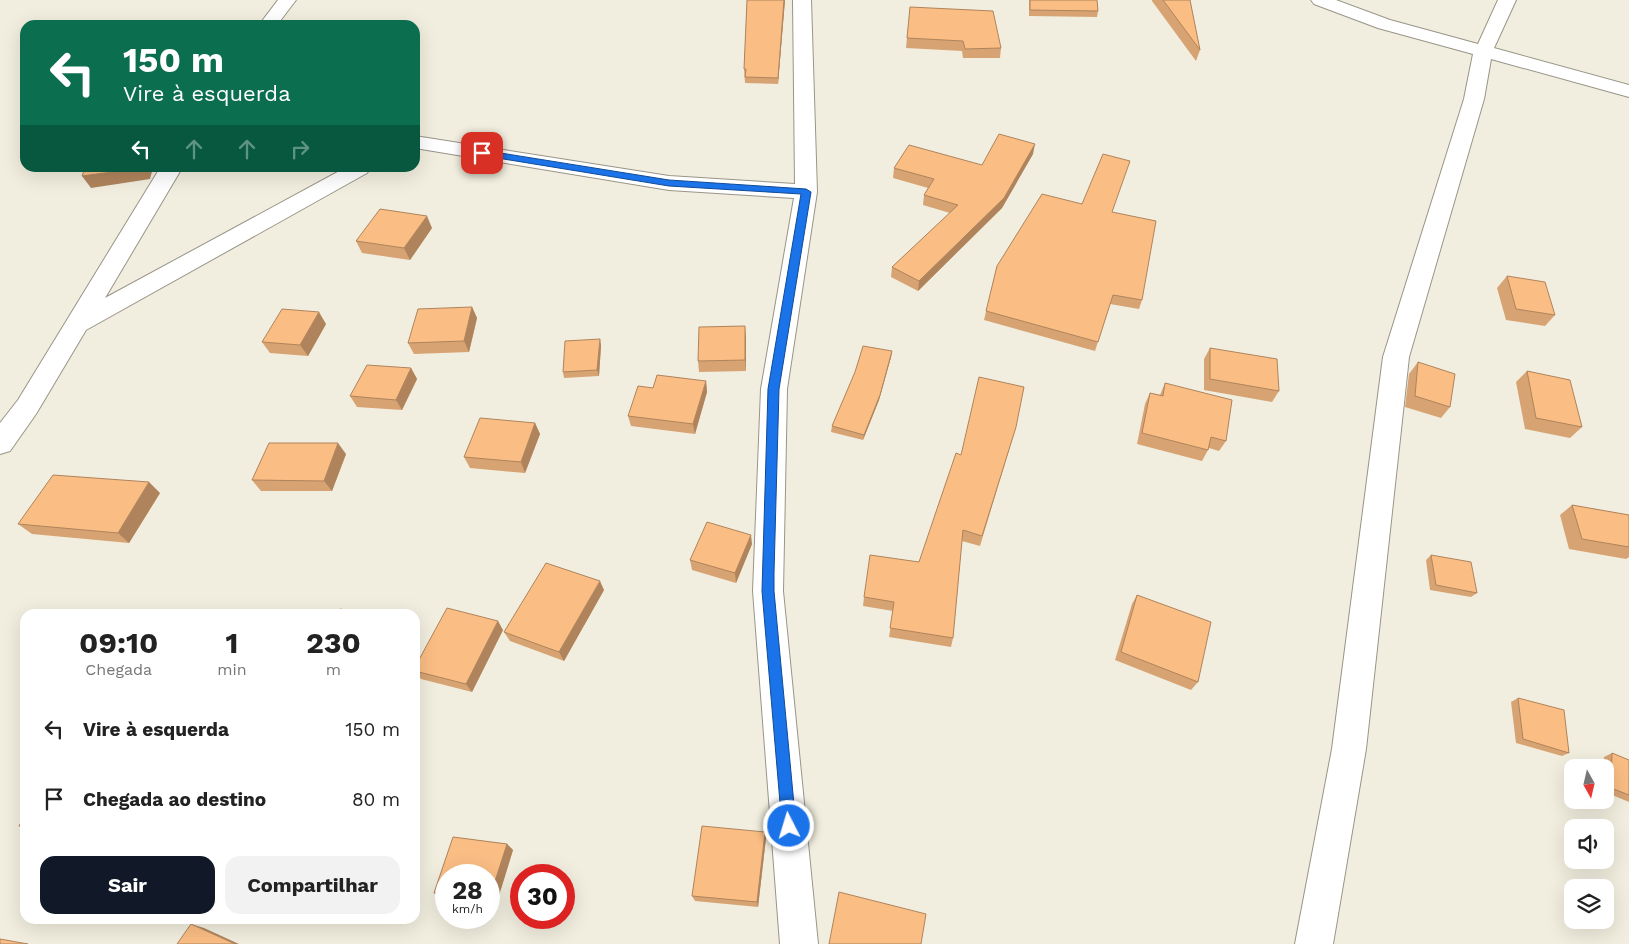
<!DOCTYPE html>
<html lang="pt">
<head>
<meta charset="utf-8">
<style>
	body { margin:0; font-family:"Work Sans",sans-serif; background:#f2f2f2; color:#222; height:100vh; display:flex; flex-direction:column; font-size:19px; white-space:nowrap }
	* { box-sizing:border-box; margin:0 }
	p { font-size:16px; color:#767676 }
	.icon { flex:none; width:28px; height:28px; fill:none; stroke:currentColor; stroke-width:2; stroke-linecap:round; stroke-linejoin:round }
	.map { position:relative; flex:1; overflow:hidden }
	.side { position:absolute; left:20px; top:609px; width:400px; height:315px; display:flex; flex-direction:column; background:#fff; border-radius:15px; box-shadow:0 5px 20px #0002 }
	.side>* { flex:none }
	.hud { position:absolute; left:20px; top:20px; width:400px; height:152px; border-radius:15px; box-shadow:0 5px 20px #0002; background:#0b6e4f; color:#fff; overflow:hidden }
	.needle { width:32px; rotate:172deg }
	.controls { position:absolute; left:1564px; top:759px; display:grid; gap:10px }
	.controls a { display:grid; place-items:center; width:50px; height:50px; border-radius:10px; background:#fff; box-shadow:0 5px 20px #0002; font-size:25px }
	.speed { position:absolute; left:435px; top:864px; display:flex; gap:10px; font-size:25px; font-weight:700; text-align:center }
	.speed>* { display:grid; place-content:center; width:65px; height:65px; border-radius:50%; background:#fff; box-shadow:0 5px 20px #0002; line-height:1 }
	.speed small { font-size:12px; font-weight:400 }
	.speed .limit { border:8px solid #d22; background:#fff; color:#111 }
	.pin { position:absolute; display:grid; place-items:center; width:42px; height:42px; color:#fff; margin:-21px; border-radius:10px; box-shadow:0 2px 8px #0006 }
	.me { position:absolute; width:55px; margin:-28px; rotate:355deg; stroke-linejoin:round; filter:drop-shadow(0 0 4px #0008) }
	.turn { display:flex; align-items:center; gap:18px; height:105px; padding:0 20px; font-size:22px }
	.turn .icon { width:65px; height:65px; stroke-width:2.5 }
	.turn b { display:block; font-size:35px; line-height:42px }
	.lanes { display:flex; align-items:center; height:48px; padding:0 20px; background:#0003; justify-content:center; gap:25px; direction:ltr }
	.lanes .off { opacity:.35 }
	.eta { display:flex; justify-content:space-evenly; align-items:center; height:85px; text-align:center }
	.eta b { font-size:30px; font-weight:700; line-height:35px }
	.button { display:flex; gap:10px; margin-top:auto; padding:10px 20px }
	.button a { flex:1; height:58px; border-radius:15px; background:#111827; color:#fff; font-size:20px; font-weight:700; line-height:58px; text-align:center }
	.button a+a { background:#f2f2f2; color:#222 }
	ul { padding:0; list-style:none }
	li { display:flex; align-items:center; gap:15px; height:70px; padding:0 20px }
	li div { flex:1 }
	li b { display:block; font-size:19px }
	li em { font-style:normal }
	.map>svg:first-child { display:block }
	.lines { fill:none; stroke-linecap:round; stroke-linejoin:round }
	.minor-casing { stroke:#989587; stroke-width:2 }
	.minor { fill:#fff; fill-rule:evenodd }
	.wall { fill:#d7a372 }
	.shaded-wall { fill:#af845c }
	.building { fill:#fabd84; stroke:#af845c }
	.route { fill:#1a73e8; stroke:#114b97 }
</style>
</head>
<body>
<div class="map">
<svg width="1629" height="944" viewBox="0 0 1629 944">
	<rect width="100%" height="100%" fill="#f1eedf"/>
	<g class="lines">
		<g class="minor-casing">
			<g id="minor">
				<path d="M278,0H296L277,25H259Z"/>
				<path d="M793,0H811L817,192L787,389L783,591L818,944H780L753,591L761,389L794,198L669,190L415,148V136L669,176L795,184Z"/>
				<path d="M1311,0H1336L1390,20L1478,44L1498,0H1516L1494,48L1629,85V97L1491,59L1484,99L1409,357L1366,749L1333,944H1295L1332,749L1383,357L1464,99L1473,54L1378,28L1314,4Z"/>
				<path d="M160,168H182L105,298L345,168H371L367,173L86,330L36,414L10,451L0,454V423L18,400Z"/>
			</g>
		</g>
		<use href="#minor" class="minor"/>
	</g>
	<g class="wall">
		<path d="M747,0H785L778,84L745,83L744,69Z"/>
		<path d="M1029,0H1097L1098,11L1097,17L1029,16Z"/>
		<path d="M1152,0H1190L1200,50L1196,61L1152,1Z"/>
		<path d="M910,7L1001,48L1000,58H963L962,51L906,48Z"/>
		<path d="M1033,154L1002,208L918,291L891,277L892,267L950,213L923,205L924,195L928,188L893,178L894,168L982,165Z"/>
		<path d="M1112,212L1142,300L1139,309L1110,304L1095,351L984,320L997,266Z"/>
		<path d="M432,228L410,260L362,253L356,241Z"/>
		<path d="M1507,276L1555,315L1545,326L1506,320L1497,288Z"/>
		<path d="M472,307L477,318L469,352L414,354L408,343Z"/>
		<path d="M326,324L308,356L270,353L262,342Z"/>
		<path d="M746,337V371L699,372L698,361Z"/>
		<path d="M601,345L599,376L564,378L563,372Z"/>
		<path d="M1210,348L1279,391L1272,402L1204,390V359Z"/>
		<path d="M892,351L891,357L879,400L863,440L831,432L832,426Z"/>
		<path d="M1418,362L1450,407L1441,418L1405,407L1409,374Z"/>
		<path d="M411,368L417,379L402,410L357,407L350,396Z"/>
		<path d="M1527,371L1582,427L1570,438L1525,429L1516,382Z"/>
		<path d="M706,381L707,392L695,434L631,426L628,416L653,388Z"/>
		<path d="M1165,383L1226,441L1219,451L1209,448L1208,450L1202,461L1137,444L1145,404L1150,393L1160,395Z"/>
		<path d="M535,423L540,434L525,473L470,468L464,457Z"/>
		<path d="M1016,427L980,546L962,541L953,638L951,647L889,637L893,611L863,606L864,597L919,562L961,455Z"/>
		<path d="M346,454L332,491H261L252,480Z"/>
		<path d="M160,493L129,543L32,534L18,524Z"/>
		<path d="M1572,505L1629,515V557L1626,559L1569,549L1560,515Z"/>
		<path d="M752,544L736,583L692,570L690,560Z"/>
		<path d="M1431,555L1477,593L1471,597L1430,590L1426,560Z"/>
		<path d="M604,590L564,661L510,641L504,632Z"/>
		<path d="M1137,595L1198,682L1191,690L1115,660L1132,604Z"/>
		<path d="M503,630L472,692L421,679L415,672V667Z"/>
		<path d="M1518,698L1569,753L1562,756L1516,743L1511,702Z"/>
		<path d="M1612,753L1629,760V802L1605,792V768H1603L1604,757Z"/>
		<path d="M765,832L766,838L758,907L695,901L692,896Z"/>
		<path d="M453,837L507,844L513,850L496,905L489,904V875H446V898H442L434,893Z"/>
	</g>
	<g class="shaded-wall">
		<path d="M784,0H785L778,84V78Z"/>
		<path d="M1035,144L1033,154L1002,208L918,291L919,281Z"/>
		<path d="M142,168H153L150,179L91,188L82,176Z"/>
		<path d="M427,216L432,228L410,260L404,248Z"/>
		<path d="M472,307L477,318L469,352L464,341Z"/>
		<path d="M319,312L326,324L308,356L300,345Z"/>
		<path d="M745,326L746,337V371L745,360Z"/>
		<path d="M600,339L601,345L599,376L597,370Z"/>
		<path d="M892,351L891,357L879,400L863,440L864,435Z"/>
		<path d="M411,368L417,379L402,410L396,400Z"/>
		<path d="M706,381L707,392L695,434L693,424Z"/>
		<path d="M535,423L540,434L525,473L521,462Z"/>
		<path d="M338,443L346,454L332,491L324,481Z"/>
		<path d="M149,482L160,493L129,543L118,533Z"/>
		<path d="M751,535L752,544L736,583L735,573Z"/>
		<path d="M600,581L604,590L564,661L559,652Z"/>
		<path d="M215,610L220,614H214Z"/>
		<path d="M498,621L503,630L472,692L466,684Z"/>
		<path d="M765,832L766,838L758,907L757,902Z"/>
		<path d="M507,844L513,850L496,905L489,900Z"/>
		<path d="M191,924L204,928L239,944H235Z"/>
	</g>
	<g class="building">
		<path d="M747,0H784L778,78L745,77L746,69H744Z"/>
		<path d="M1030,0H1097L1098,11L1030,10Z"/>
		<path d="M1163,0H1190L1200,50Z"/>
		<path d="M910,7L993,11L1001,48L965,49L963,41L907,38Z"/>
		<path d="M999,134L1035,144L1004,198L919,281L892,267L958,205L924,195L934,179L894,168L909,145L982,165Z"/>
		<path d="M1103,154L1130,161L1112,212L1156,221L1142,300L1113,295L1098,342L986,311L997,266L1042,194L1082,204Z"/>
		<path d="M85,168H142L82,176Z"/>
		<path d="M380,209L427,216L404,248L356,241Z"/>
		<path d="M1507,276L1545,282L1555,315L1516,309Z"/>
		<path d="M472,307L464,341L408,343L418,309Z"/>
		<path d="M282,309L319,312L300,345L262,342Z"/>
		<path d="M745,326V360L698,361L699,327Z"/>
		<path d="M600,339L597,370L563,372L565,341Z"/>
		<path d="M863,346L892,351L880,395L864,435L832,426L855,372Z"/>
		<path d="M1210,348L1277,359L1279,391L1210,379Z"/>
		<path d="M1418,362L1455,374L1450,407L1415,396Z"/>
		<path d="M367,365L411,368L396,400L350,396Z"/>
		<path d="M1527,371L1570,380L1582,427L1536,418Z"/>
		<path d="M657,375L706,381L693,424L628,416L638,386L653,388Z"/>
		<path d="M979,377L1024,387L1016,427L982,536L963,530L953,638L890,628L894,602L864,597L870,555L919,562L956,453L961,455Z"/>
		<path d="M1165,383L1232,400L1226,441L1211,437L1208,450L1142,433L1150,393L1163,396Z"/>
		<path d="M480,418L535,423L521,462L464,457Z"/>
		<path d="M269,443H338L324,481L252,480Z"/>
		<path d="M53,475L149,482L118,533L18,524Z"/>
		<path d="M1572,505L1629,515V547L1582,539Z"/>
		<path d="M707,522L751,535L735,573L690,560Z"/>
		<path d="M1431,555L1471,562L1477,593L1436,585Z"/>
		<path d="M546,563L600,581L559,652L504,632Z"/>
		<path d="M1137,595L1211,622L1198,682L1121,652Z"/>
		<path d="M447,608L498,621L466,684L415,671V667Z"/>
		<path d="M340,609L364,614H337Z"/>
		<path d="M215,610L214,614H189Z"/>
		<path d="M1518,698L1564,710L1569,753L1523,739Z"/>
		<path d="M1612,753L1629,760V795L1611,788Z"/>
		<path d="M25,816V827L19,826Z"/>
		<path d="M702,826L765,832L757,902L692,896Z"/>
		<path d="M453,837L507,844L489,900V875H446V895L434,893Z"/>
		<path d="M839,892L926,914L921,944H829Z"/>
		<path d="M191,924L235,944H177Z"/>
		<path d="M0,939L28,944H0Z"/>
	</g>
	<path class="route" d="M482,150L669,180L806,189L811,192L779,389L774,573V591L796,826L794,831L789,834L784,831L782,826L762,591L768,389L801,194L669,186L479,155L478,153Z"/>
</svg>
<div class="controls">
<a><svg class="needle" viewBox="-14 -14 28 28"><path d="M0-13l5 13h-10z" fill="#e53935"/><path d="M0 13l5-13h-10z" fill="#767676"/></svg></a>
<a><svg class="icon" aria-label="sound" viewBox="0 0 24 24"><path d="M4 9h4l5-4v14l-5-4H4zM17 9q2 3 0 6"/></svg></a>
<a><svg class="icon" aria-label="layers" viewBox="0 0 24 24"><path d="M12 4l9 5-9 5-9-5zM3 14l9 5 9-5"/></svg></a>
</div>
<div class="speed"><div>28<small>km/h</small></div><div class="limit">30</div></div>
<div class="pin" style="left:482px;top:153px;background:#d93025"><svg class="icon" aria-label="arrive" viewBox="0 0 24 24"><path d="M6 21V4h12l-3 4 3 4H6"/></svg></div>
<svg class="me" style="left:789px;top:826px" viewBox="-20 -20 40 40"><circle r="17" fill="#1a73e8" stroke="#fff" stroke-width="3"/><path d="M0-11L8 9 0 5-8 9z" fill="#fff"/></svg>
<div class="hud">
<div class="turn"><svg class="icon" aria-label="left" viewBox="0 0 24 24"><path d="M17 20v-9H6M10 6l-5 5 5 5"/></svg><div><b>150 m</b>Vire à esquerda</div></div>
<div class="lanes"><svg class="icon" aria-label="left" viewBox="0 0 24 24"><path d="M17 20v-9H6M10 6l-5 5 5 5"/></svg><svg class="icon off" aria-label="ahead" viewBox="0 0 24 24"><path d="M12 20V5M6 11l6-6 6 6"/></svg><svg class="icon off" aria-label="ahead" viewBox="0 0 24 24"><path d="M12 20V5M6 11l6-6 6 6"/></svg><svg class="icon off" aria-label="right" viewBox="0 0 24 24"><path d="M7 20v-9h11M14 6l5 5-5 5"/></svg></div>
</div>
<section class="side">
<div class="eta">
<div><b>09:10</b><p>Chegada</p></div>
<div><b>1</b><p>min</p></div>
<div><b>230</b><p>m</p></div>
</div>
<ul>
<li><svg class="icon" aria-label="left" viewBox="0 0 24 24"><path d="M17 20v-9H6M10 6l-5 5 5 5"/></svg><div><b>Vire à esquerda</b></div><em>150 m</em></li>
<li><svg class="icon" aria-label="arrive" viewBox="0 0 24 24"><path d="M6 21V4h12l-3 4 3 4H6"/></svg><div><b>Chegada ao destino</b></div><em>80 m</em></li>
</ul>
<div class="button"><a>Sair</a><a>Compartilhar</a></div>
</section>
</div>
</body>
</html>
